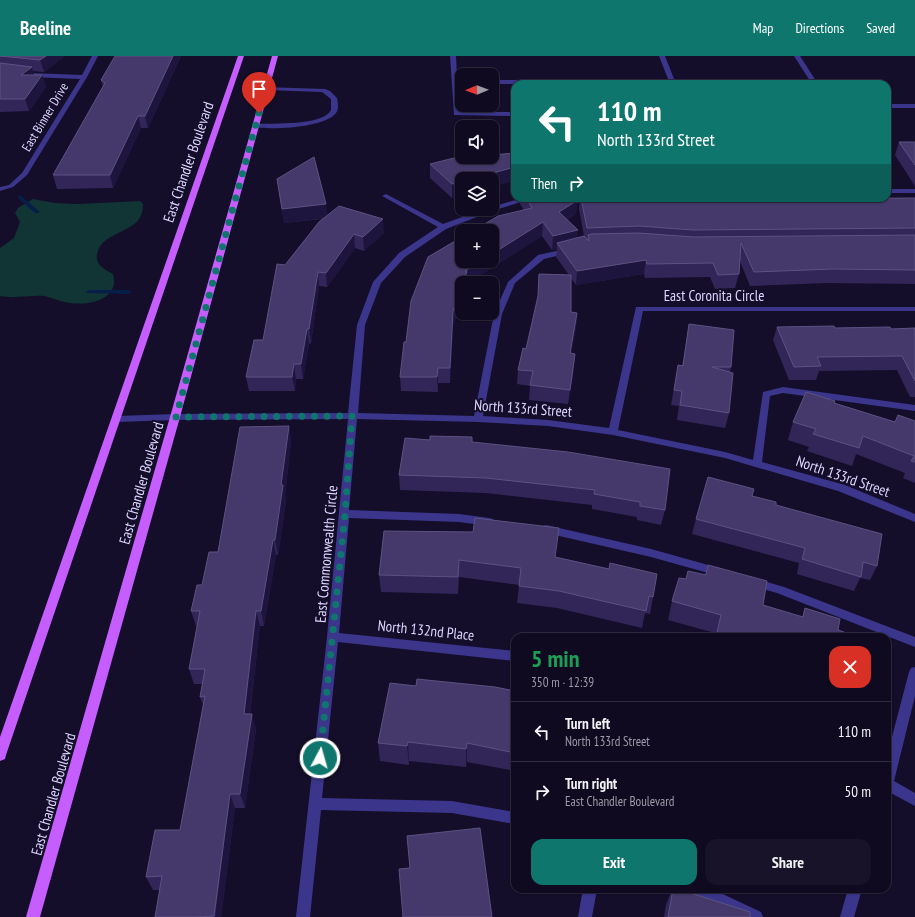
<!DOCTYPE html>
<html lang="en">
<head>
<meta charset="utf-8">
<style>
	body { margin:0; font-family:"PT Sans Narrow",sans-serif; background:#181329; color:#f1f3f6; height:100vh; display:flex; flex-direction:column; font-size:15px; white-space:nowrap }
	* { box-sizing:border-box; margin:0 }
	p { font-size:13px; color:#9b9aa5 }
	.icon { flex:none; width:22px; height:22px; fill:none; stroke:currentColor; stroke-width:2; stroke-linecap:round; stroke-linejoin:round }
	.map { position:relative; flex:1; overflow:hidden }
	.panel { position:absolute; left:511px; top:577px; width:380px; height:260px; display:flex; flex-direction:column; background:#0f0a20; border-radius:12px; box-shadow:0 1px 3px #0004,0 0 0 1px #2f2b3e }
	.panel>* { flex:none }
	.hud { position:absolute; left:511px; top:24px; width:380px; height:122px; border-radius:12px; box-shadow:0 1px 3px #0004,0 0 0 1px #2f2b3e; background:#0f766e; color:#fff; overflow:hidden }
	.needle { width:26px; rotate:269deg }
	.buttons { position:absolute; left:455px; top:12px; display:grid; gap:8px }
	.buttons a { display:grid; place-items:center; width:44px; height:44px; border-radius:8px; background:#0f0a20; box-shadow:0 1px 3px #0004,0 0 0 1px #2f2b3e; font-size:20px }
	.pin { position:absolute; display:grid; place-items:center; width:34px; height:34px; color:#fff; margin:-41px -17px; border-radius:50% 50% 50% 0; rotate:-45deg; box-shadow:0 0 4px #0007 }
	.pin .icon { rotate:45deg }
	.me { position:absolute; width:44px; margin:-22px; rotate:6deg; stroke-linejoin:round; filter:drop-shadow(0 0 3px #0008) }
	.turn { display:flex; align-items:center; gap:14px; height:84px; padding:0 20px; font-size:18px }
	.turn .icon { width:52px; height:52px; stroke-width:2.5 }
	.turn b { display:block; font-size:28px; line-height:34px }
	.then { display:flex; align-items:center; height:38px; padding:0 20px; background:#0003; gap:8px; font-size:15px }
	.round { display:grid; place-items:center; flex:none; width:42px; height:42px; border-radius:12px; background:#181329 }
	.headline { display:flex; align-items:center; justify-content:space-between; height:68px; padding:0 20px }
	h1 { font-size:24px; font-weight:800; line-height:30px; color:#1e9e55 }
	.button { display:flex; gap:8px; margin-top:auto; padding:8px 20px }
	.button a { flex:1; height:46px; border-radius:12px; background:#0f766e; color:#fff; font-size:16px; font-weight:800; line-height:46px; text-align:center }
	.button a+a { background:#181329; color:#f1f3f6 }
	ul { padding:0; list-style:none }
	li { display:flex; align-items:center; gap:12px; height:60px; padding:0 20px; border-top:1px solid #2f2b3e }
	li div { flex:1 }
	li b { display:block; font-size:15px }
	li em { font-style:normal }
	header { display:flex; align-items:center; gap:24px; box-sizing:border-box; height:56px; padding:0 20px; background:#0f766e; color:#fff }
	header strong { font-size:19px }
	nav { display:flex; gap:22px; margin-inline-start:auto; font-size:14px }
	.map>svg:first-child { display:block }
	.green { fill:#113434 }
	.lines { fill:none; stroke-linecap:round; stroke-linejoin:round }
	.stream { fill:#071e4b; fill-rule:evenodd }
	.minor { fill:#3b368c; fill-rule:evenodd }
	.major { fill:#c65eff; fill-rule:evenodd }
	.wall { fill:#322659 }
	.shaded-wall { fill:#1e153e }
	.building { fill:#44396a; stroke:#5c5282 }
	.route { stroke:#0f766e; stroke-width:7; stroke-dasharray:0 12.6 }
	.labels { text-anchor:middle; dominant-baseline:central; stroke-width:4; stroke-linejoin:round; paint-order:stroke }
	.far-street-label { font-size:13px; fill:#ddd7ff; stroke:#140e2a }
	.street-label { font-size:15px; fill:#ddd7ff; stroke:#140e2a }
</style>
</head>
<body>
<header>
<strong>Beeline</strong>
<nav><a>Map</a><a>Directions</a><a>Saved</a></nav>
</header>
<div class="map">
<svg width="915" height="861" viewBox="0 0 915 861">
	<rect width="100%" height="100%" fill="#140e2a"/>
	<path class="green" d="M33,143L55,147L78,148L140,145L143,148C143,154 142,158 139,163C128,178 102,177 97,198C95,209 104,213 113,218C121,245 84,251 65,246C58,245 51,241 44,240C29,239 15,243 0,240V192L14,182L20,166L15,157L18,152Z"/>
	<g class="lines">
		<g class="stream">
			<path d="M20,139L39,155V157H35L18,142L17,141Z"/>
			<path d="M89,234H128L131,236L128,238L87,237L86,236Z"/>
		</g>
		<g class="minor">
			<path d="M92,0H98L87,21L27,119L13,131L0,135V131L9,129L22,117L80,23L30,21L27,19L30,17L82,19Z"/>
			<path d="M450,0H456L459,56H515V60L454,59Z"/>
			<path d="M659,0H665L676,28L670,27L492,28V24L668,23Z"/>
			<path d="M794,0H800L818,28H812Z"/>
			<path d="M264,31L325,33L330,35L337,42C338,47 339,53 336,57C325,72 270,74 254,71L253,70L256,68C273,67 323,70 331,54V43L322,36L266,34L264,33Z"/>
			<rect x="887" y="48" width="28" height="4"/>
			<rect x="887" y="133" width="28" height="4"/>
			<path d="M386,138L443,168L484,153H492V151L522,142H534L492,155L446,173L405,201L381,227L365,269L358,357L474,360L494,258L508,226L538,199L570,192H573V196L544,203L515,227L502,258L483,360L548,364L609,372L636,251H915V255H643L618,374L725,396L753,404L763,336L783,331L915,349V355L783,337L770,340L762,406L845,429L915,458V466L838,435L725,402L613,379L548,370L478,366L357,363L349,454L459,458L489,462L493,463L494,466L493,469L489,470L459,466L349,462L339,577L515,595V605L338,586L322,742L452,745L515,756V768L452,757L321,754L310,861H296L327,581L348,363L175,364L117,366L112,363L117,360L175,358L348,357L357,269L373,226L399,197L438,171L384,141L382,140Z"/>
			<path d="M546,469L651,493L719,512L723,513L724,516L723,519L719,520L651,501L542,476L541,473L542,470Z"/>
			<path d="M753,522L784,531L915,581V591L777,537L749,529L748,526L749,523Z"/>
			<path d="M915,611V640L894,725L915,737V750L887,735V700L909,616L911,612Z"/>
			<path d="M583,833H597L592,861H578Z"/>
			<path d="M689,833H712L761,856L763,861H740L691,838Z"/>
			<path d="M848,833H862L854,861H840Z"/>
		</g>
		<g class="major">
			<path d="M238,0H244L6,699L5,703L0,705V681Z"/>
			<path d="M272,0H278L180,361L40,861H26L170,361Z"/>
		</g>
	</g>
	<g class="wall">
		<path d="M0,0H65L44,16L33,15L34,19H42L46,31L29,55L0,56Z"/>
		<path d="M115,0H181L148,72H141L113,132L57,133L53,119L103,31L101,24Z"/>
		<path d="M899,86H915V130L895,99Z"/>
		<path d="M515,97V124L452,142L430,122V108L466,102Z"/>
		<path d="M277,123L327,159L384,177L364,195L355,192L327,231L319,230L311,287L309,288L303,323H296L295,335H249L246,321L263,284L285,209L323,163L284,167Z"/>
		<path d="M520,142H543L549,147L576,158L567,164L577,182L584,180L579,153L580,142H617V144L915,142V228L828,227L750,230L740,205L739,218L735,232L715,233L710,221L645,222L644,218L576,229L571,222V256L577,257L576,271L571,298L574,313L568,348L529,344L530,330L517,328L518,314L526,293L538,242L539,218L569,219L556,201L557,193L552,194L542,180L468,227H462V244L453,269L450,327H438V336L401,335L400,321L406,286L524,154L520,148Z"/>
		<path d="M689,268L731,311L730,316L729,357L725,372L677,364L679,350L671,349L678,309L682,310Z"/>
		<path d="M777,271L891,273L915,272V341H910L897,314L819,315L816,324H789L773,284Z"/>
		<path d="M834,347L895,366L915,365V427L903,422L905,417L856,398L852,410L807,395L809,391L788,384L793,366Z"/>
		<path d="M289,370L291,386L285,439L286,445L278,499H276L264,570H260L250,658L256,673L245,752H235L221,861H155L160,834H153L146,821L180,774L203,649L200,641L202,628H194L189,613L197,570H196L191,555L202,529L218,496Z"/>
		<path d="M472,386L665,454L661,469L637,464V461L592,453V449L486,437L400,434L399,419Z"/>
		<path d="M752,440L776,449L877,510L870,524L860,522L854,535L797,518L799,507L692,478L696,463Z"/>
		<path d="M384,475L555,501L653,541L650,558L645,557L642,572L557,552L517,547L519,529L459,521L458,538L381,536L379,519Z"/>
		<path d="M708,509L763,549L802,561L805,552L838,574L858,581H714L715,577L668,564L672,545L686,523L705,519Z"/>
		<path d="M416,630L515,635V715L467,706L466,711L409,705V709L380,705L378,687Z"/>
		<path d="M672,833H678L750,861H664L666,849Z"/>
	</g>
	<g class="shaded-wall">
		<path d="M46,0H65L44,16L40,4Z"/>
		<path d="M173,0H181L148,72L145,60Z"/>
		<path d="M32,11L35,23L21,19Z"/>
		<path d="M42,19L46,31L29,55L25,43Z"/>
		<path d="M138,60L141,72L113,132L110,119Z"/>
		<path d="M515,111V124L492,131V123H471Z"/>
		<path d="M462,126V139L452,142V128Z"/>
		<path d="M578,144L576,158L558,170L559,156Z"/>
		<path d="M326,148L328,162L284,167L282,153Z"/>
		<path d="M383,163L384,177L364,195L363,181Z"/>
		<path d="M543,166L542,180L468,227H463L465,215L481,205H492V198Z"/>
		<path d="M578,174L577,188L557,187V193L552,194L553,180Z"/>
		<path d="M354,178L355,192L327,231L326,217Z"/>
		<path d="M646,204L644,218L576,229L577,215Z"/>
		<path d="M318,216L319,230L311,287L309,273Z"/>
		<path d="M462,230V244L453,269L450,327V312L453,255Z"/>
		<path d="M577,257L576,271L568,312L570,297Z"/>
		<path d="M307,273L309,288L303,323L301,308Z"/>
		<path d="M575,298L574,313L568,348L570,334Z"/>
		<path d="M294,308L296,323L295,335L292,321Z"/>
		<path d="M438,312V336L437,321Z"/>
		<path d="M289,370L291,386L285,439L286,445L278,499L275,484L281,429Z"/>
		<path d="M273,484L276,499L264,570L261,555Z"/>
		<path d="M256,555L260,570L248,673L244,658Z"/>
		<path d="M252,658L256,673L245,752L240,738Z"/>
		<path d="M408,686L409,705V709L407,690Z"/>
		<path d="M467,687V706L466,711V693Z"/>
		<path d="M230,738L235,752L221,861H215Z"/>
	</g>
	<g class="building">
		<path d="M0,0H46L40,4Z"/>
		<path d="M115,0H173L145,60H138L110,119H53L105,27L101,24Z"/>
		<path d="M0,7L32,11L21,19H42L25,43H0Z"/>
		<path d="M899,86H915V109Z"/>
		<path d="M515,97V111L471,123H462V126L452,128L430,108L462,100V101L466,102L492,101V99Z"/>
		<path d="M314,101L326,148L282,153L277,123Z"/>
		<path d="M526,142H543L549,147L571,142H576L578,144L559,156L578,174L553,180L543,166L492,198V175H473L498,160L532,152Z"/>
		<path d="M581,142H617V144L915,142V172L693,174L639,170L587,172Z"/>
		<path d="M339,150L383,163L363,181L354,178L326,217L318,216L309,273H307L301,308H294L292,321H246L254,284H263L277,208L285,209L319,166Z"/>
		<path d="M639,177L693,181L915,179V214L833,213L754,216L741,187L739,218L718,219L713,207L647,208L646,204L577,215L557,187L584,180L589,185L588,179L592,178Z"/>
		<path d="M462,181V205H481L465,215H467L463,227H462V230L453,255L450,312H438L437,321H400L404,286H406L411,245L428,201Z"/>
		<path d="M539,218L571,219V256L577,257L570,297L575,298L570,334L530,329L533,315L518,314L523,292L526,293L538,240Z"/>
		<path d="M689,268L734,274L731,311H712L733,317L729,357L680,349L682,335L674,334L678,309L683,310Z"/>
		<path d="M834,270L835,272L890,271L891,273L915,272V325L902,300L817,301L821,310L794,311L777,271Z"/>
		<path d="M806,336L835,345L834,347L895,366L898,359L915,365V406L911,405L914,400L863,380L859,392L813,378L816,373L793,366Z"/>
		<path d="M289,370L281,429H283L275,484H273L261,555H256L244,658H252L240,738H230L214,860L197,861H155L162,820L146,821L155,774H180L205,640L200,641L205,613H189L200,555H191L197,529H202L209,496H218L240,371Z"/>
		<path d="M430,380L472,381V386L568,396L670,413L665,454L640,450V446L594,438L595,434L486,422L399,419L405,382L430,384Z"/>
		<path d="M708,421L754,433L752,440L776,446V449L882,478L877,510L863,506L861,521L802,503L805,492L696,463Z"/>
		<path d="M475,462L559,472L555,501L609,513L610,507L657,518L653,541L649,540L646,555L559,535L519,530L521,512L459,504L458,521L379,519L384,475L473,476Z"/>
		<path d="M708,509L767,525L763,549L803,561L805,552L840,563L838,574L858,581H716L721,559L672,545L679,522L686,523L688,515L706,519Z"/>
		<path d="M417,623L495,631L515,635V697L467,687L466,693L408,686L407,690L378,687L390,627L416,630Z"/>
		<path d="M480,772L492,861H403L399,813L410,812L407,780Z"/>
		<path d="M673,833H678L750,856V861H668Z"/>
	</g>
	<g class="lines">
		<path class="route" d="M259,57L176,361L352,360L345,458L320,702"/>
	</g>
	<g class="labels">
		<g class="far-street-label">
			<text transform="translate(45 61) rotate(-59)">East Binner Drive</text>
		</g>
		<g class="street-label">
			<text transform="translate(188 106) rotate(-71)">East Chandler Boulevard</text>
			<text x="714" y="239">East Coronita Circle</text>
			<text transform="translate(523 352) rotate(4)">North 133rd Street</text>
			<text transform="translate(843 420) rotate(19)">North 133rd Street</text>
			<text transform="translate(141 427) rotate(-74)">East Chandler Boulevard</text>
			<text transform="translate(326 498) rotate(-85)">East Commonwealth Circle</text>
			<text transform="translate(426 574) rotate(6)">North 132nd Place</text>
			<text transform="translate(53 738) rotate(-74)">East Chandler Boulevard</text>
		</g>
	</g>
</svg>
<div class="buttons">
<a><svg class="needle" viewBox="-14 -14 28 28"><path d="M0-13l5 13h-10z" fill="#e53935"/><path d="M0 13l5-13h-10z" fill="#9b9aa5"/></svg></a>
<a><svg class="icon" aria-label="sound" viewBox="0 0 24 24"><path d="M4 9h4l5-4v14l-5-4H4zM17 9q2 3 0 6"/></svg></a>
<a><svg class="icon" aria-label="layers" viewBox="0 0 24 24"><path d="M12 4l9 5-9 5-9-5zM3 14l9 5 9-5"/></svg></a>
<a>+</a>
<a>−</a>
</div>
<div class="pin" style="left:259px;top:57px;background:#d93025"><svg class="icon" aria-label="arrive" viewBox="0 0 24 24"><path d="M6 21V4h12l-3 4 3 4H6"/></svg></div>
<svg class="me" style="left:320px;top:702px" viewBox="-20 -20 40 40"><circle r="17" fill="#0f766e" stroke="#fff" stroke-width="3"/><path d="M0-11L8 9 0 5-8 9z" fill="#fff"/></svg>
<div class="hud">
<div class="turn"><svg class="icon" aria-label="left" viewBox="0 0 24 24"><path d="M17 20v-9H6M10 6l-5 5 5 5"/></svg><div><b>110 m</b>North 133rd Street</div></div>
<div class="then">Then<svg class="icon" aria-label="right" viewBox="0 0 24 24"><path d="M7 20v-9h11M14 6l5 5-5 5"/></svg></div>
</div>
<section class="panel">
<div class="headline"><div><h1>5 min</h1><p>350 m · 12:39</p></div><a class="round" style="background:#d93025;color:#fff"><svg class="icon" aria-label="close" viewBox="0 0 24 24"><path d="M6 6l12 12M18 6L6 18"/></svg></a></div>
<ul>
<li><svg class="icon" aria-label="left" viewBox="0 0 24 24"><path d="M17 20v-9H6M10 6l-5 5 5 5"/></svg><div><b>Turn left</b><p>North 133rd Street</p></div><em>110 m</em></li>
<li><svg class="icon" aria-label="right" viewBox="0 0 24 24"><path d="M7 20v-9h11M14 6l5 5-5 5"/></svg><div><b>Turn right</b><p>East Chandler Boulevard</p></div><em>50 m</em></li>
</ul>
<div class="button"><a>Exit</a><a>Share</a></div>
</section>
</div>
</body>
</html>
